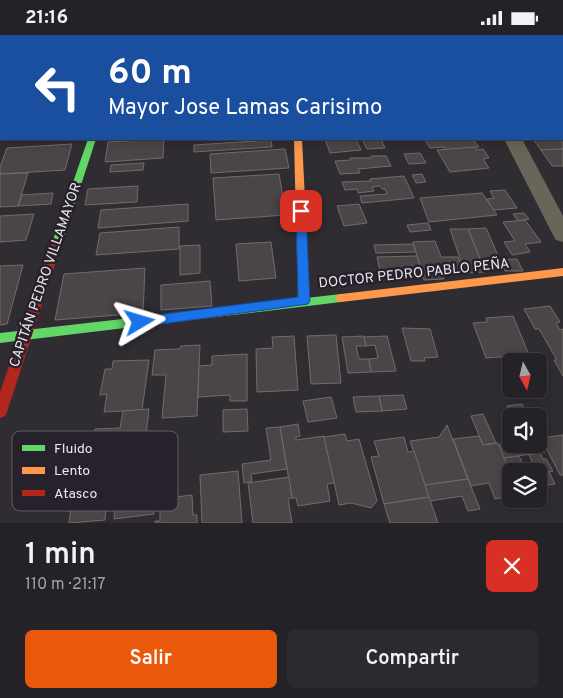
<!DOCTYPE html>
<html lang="es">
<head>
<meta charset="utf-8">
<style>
	body { margin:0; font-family:Overpass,sans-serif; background:#2c2a2e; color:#f1f3f6; height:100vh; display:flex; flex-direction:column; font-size:19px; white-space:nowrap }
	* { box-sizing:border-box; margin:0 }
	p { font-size:16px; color:#a3a4a7 }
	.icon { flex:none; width:28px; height:28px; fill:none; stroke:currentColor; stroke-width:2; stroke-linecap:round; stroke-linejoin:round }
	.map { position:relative; height:488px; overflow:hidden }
	.details { display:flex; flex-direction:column; background:#242226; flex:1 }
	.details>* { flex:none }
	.top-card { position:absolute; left:0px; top:0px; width:564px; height:105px; box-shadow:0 2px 12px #0003,0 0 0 1px #413f43; background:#1a4fa0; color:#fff; overflow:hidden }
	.needle { width:32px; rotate:172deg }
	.controls { position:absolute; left:502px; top:318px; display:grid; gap:10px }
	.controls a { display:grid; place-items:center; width:45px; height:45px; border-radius:8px; background:#242226; box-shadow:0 2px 12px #0003,0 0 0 1px #413f43; font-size:25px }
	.pin { position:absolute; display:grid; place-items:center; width:42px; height:42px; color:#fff; margin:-21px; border-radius:10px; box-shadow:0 2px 8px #0006 }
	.me { position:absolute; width:55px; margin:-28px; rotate:83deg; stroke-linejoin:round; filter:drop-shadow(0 0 4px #0008) }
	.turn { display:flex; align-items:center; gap:18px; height:105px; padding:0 25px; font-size:22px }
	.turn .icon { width:65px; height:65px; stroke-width:2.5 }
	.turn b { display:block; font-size:35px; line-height:42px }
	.round { display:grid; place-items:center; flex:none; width:52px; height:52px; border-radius:8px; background:#2c2a2e }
	.head { display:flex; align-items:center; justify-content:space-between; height:85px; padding:0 25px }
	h1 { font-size:30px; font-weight:600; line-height:38px }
	.button { display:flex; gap:10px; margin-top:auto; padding:10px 25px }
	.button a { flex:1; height:58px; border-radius:8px; background:#ea580c; color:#fff; font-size:20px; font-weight:600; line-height:58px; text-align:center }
	.button a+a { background:#2c2a2e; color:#f1f3f6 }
	.status { display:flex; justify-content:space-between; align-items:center; height:35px; padding:0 25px; background:#242226; direction:ltr }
	.status svg { height:14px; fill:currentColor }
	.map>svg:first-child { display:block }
	.building { fill:#4a4647; stroke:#706c6d }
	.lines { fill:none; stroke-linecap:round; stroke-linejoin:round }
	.street { fill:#686659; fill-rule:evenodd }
	.fast { fill:#63d668; fill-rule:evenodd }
	.slow { fill:#ff974d; fill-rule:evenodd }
	.jam { fill:#b3261e; fill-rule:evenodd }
	.route { fill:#1a73e8; stroke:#114b97 }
	.labels { text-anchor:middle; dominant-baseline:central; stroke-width:5; stroke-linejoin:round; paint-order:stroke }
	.street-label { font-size:14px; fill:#eae7ee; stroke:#26212a }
	.key { fill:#26212a; stroke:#615c65; stroke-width:1 }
	.key-label { font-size:14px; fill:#eae7ee }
</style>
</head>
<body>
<div class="status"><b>21:16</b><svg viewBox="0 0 49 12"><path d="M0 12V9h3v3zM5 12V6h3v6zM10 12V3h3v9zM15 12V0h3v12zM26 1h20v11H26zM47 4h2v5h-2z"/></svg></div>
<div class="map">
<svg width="563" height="488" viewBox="0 0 563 488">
	<rect width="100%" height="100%" fill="#302d32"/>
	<g class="building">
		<path d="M164,104L163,123L105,127L108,107Z"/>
		<path d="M325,104H356L361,115L330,118Z"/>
		<path d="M362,104H381L385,113L367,114Z"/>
		<path d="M424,104H473L479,112L445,115L444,112L430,113Z"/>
		<path d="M533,104H560L563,108V114L541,115Z"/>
		<path d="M271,105L272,112L194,117V110Z"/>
		<path d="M72,109L65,135L0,139V132L7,113Z"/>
		<path d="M475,112L477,115L483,114L489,123L483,124L489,133L450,137L437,115Z"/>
		<path d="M285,114L289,133L211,138L210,119Z"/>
		<path d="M563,114V131H552L541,115Z"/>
		<path d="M420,118L426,128L409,129L404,119Z"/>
		<path d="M371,121H386L391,131L358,134L360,138L340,139L335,126L351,125L350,123H371Z"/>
		<path d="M144,128L143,135L110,137L111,130Z"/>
		<path d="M28,138L18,171L0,172V139Z"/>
		<path d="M279,139L286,180L216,185L213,143Z"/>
		<path d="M422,139L426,147L416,148L412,140Z"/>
		<path d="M404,141L414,163L362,168L360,161L387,159L385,154H382L380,151L372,152L374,156L358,158L357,154L345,155L342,147L371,146L370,144Z"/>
		<path d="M138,151L137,167L85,170L88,154Z"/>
		<path d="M505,155L517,173L493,175L487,164L494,163L490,156Z"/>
		<path d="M53,158L51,169L18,171L22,160Z"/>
		<path d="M482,158L497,180L429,187L420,163Z"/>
		<path d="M188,169V186L98,193L101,175Z"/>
		<path d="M359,169L367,188L344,191L337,171Z"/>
		<path d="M524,178L529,184L518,186L513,179Z"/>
		<path d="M34,179L26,205L0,207V181Z"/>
		<path d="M525,185L541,207L525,209L530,217L512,220L504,207L515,206L503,187Z"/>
		<path d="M428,188L431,195L410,197L407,190Z"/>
		<path d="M179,192V214L96,220L100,198Z"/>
		<path d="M486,193L500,225L502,229H482L468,194Z"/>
		<path d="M450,194H468L485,237L465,238Z"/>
		<path d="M435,206L441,222H458L462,234L441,235L444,244L424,245L413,207Z"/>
		<path d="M271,207L276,243L239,246L236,209Z"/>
		<path d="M413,209L416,217L376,218L374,210Z"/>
		<path d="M200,210V238L180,240V211Z"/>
		<path d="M417,221L421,234L380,236L377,222Z"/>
		<path d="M517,224L523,236H505L500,225Z"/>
		<path d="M23,230L7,289L0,290V231Z"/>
		<path d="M145,233L143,278L55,285L64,239Z"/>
		<path d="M210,246L212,271L161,275V250Z"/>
		<path d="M550,271L560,287L556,288L560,295L563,294V341L554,325H557L539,294H535L524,274Z"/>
		<path d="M513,281L529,320L486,323L473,288L487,287L486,283Z"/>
		<path d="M402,293L430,294L438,322L424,323L425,326H411Z"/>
		<path d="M336,300L341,348L311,349L307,301Z"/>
		<path d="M294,301L298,355L257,357L256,314L273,313L272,302Z"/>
		<path d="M364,301L366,311H356L359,324H369L371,337L348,338L342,302Z"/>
		<path d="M387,301L396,336L371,337L369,324L378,323L375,310L366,311L364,302Z"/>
		<path d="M200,310L197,381L162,383L166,340H152L155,315L180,314L181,311Z"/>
		<path d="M247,319V366H230V360L198,362L199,331L212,330V321Z"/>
		<path d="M149,325L142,375L104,377L107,359L100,360L105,334H112L113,326Z"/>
		<path d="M403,360L407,374L382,376L379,361Z"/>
		<path d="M379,361L382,376L356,377L353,362Z"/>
		<path d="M331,362L337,383L308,387L303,366Z"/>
		<path d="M522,369L528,381H511V385L508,381L507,371Z"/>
		<path d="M149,374L145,408L92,410L95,394L120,393L123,376Z"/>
		<path d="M247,374L248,396L223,397V375Z"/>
		<path d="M483,379L496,408L483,410L471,381Z"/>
		<path d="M298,389L300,401L296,402V405L324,401L335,448L327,449L330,466L298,471L296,463H292L280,392Z"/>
		<path d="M447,390L468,444L425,450L410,406L439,402Z"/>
		<path d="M280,392L287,434L251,439L252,446L244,448L242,429L271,425L266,393Z"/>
		<path d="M345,399L347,406L359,404L377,466L371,473L351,468L339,470L324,402Z"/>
		<path d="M563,400V440H560L541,403Z"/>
		<path d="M479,401L483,410L498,408L511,438V461L495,464L489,448L471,451L453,404Z"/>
		<path d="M404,402L408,417L414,416L429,462L384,469L371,422L379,421L374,406Z"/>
		<path d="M539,405L545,417L504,423L499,410L539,409Z"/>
		<path d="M540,418L543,424H546L553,436L549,437L555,449L539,451V436H511V438L504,423L519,421L524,431L533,429L529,420Z"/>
		<path d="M238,436L242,488H202L200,440Z"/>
		<path d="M289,442L292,463L288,464L292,488H253L248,448Z"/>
		<path d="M108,444L105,485L69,488L74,448Z"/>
		<path d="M468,444L480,474L468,476L462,461L430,466L425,450Z"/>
		<path d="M154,446V479L114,484L116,451Z"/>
		<path d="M192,460L193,480H197V488H155V486H160V464Z"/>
		<path d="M429,462L438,488H390L384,469Z"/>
	</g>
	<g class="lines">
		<g class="street">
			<rect x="292" y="0" width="14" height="1"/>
			<path d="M453,0H467L468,1H454Z"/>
			<rect x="0" y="23" width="1" height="8"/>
			<path d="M504,104H522L563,181V207L556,205L553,200Z"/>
		</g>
		<g class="fast">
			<path d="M88,104H96L62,208L57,212L53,210L52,208Z"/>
			<path d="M341,259L345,260L347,263L345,266L341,267L0,308V298Z"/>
		</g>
		<g class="slow">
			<path d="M294,104H302L310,266L308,269H300L298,266Z"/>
			<path d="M563,233V241L341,267L337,266L335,263L337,260L341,259Z"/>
		</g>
		<path class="jam" d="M57,204L62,208L7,377L5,381L0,383V357L52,208Z"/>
	</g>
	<path class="route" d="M301,173L306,176L310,266L308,269L140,292L135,290L133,287L135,284L140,282L298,262L296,176Z"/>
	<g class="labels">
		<g class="street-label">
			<text transform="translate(414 239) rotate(-6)">DOCTOR PEDRO PABLO PEÑA</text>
			<text transform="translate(46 240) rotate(-71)">CAPITÁN PEDRO VILLAMAYOR</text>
		</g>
	</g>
	<rect x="12" y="396" width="166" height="80" rx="8" class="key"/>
	<rect x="22" y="410" width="23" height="6" fill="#63d668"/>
	<rect x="22" y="432" width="23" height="7" fill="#ff974d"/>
	<rect x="22" y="455" width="23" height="6" fill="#b3261e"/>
	<g class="key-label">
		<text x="54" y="418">Fluido</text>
		<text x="54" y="440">Lento</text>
		<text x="54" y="463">Atasco</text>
	</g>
</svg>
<div class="controls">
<a><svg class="needle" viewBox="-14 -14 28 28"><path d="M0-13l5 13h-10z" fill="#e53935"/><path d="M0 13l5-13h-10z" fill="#a3a4a7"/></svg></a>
<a><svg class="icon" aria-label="sound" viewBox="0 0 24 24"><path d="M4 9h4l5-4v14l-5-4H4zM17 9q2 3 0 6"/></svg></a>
<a><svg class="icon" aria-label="layers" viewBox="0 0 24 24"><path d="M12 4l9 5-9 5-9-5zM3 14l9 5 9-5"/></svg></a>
</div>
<div class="pin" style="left:301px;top:176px;background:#d93025"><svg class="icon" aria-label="arrive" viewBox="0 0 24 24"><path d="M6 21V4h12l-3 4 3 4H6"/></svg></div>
<svg class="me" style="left:140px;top:287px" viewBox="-20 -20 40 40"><path d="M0-17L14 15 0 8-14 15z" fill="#1a73e8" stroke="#fff" stroke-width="4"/></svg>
<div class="top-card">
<div class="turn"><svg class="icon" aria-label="left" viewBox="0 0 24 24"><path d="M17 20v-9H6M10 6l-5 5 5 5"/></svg><div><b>60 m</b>Mayor Jose Lamas Carisimo</div></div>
</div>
</div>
<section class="details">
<div class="head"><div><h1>1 min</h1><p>110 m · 21:17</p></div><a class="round" style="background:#d93025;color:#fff"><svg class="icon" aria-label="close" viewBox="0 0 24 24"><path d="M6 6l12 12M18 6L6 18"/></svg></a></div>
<div class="button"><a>Salir</a><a>Compartir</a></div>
</section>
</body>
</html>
